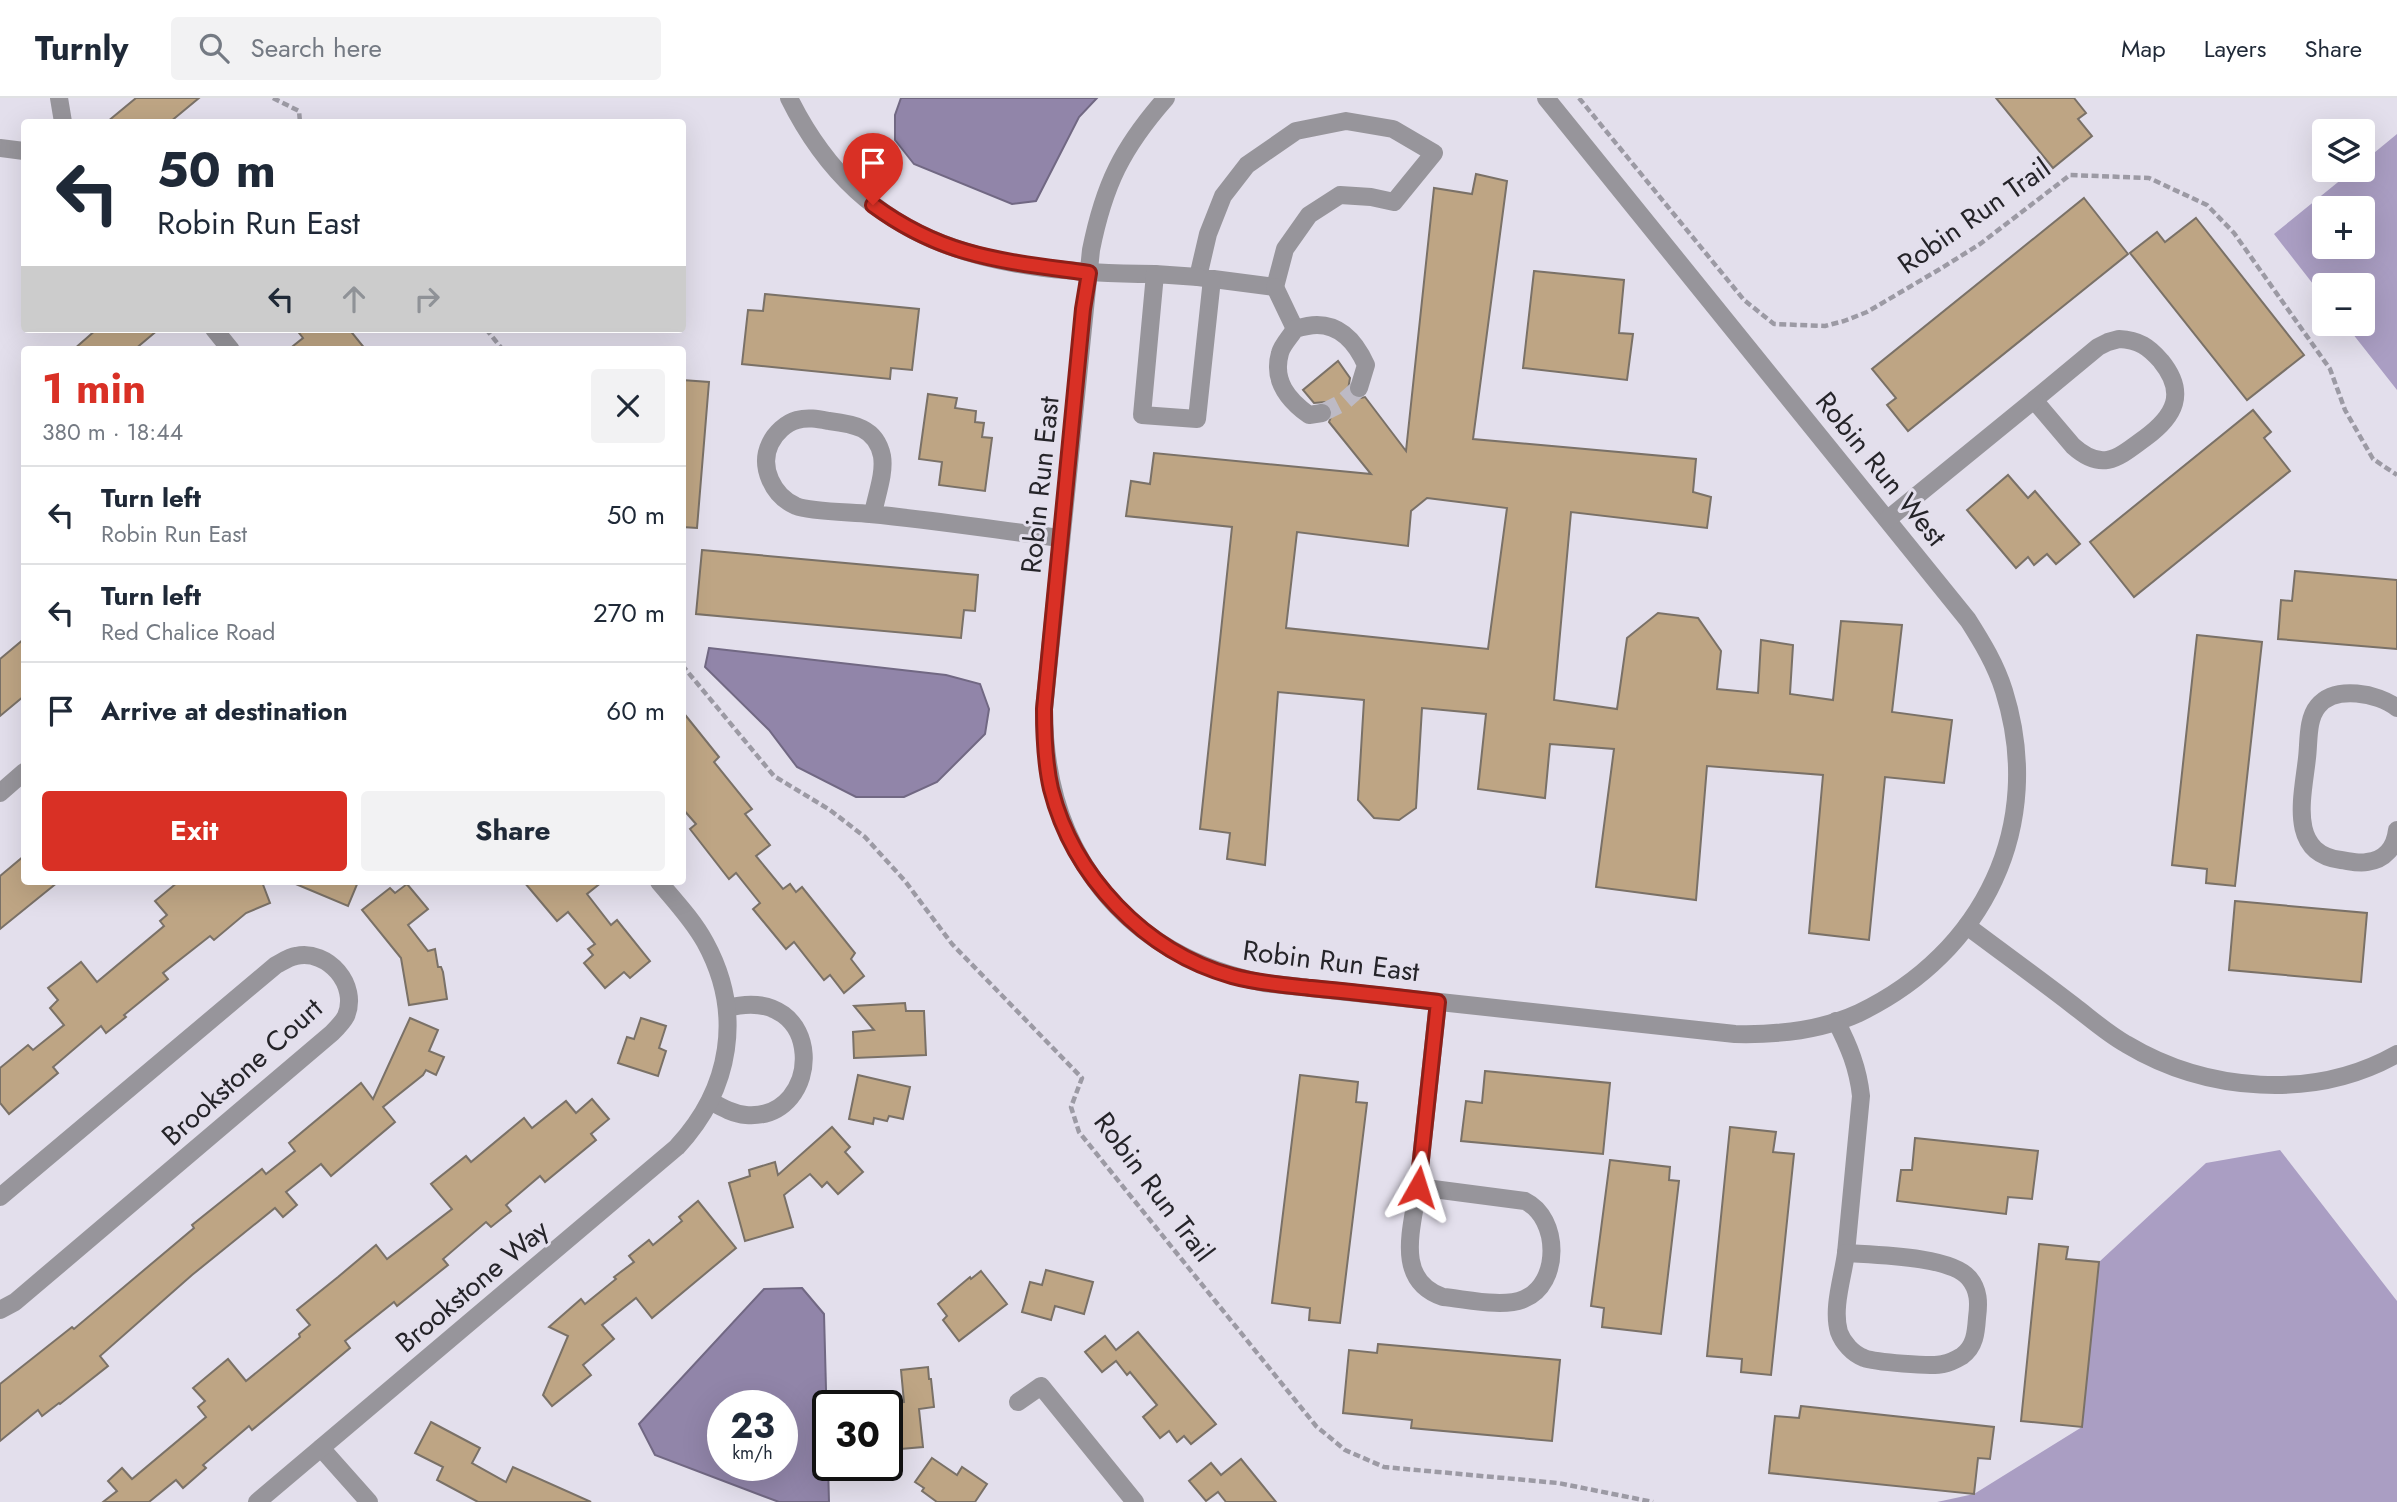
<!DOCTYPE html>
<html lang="en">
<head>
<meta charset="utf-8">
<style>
	body { margin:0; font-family:Jost,sans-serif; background:#f2f2f3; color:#1f2937; height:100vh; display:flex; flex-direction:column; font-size:26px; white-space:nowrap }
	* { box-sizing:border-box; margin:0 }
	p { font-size:23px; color:#747a83 }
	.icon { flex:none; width:38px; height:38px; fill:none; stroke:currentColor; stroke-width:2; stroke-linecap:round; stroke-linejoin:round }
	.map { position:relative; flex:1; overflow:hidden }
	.details { position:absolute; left:21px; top:248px; width:665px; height:539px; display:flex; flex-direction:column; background:#fff; border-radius:7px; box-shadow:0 7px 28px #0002 }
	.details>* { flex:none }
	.hud { position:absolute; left:21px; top:21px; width:665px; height:214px; border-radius:7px; box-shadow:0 7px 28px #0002; background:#fff; color:#1f2937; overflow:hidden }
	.fabs { position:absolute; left:2312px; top:21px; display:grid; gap:14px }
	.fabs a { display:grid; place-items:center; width:63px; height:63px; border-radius:7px; background:#fff; box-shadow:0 7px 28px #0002; font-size:35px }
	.speed { position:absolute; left:707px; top:1292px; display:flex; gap:14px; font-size:35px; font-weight:700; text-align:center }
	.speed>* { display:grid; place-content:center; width:91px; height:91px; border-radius:50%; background:#fff; box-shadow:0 7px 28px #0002; line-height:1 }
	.speed small { font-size:18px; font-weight:400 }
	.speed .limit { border:4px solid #111; border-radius:10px; background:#fff; color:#111 }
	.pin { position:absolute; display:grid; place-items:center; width:60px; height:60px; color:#fff; margin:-72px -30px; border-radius:50% 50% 50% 0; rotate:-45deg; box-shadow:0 0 7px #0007 }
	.pin .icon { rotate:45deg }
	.me { position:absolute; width:77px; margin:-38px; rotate:6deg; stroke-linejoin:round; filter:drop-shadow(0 0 5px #0008) }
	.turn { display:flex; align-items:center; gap:24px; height:147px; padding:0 21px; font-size:32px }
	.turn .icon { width:91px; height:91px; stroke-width:2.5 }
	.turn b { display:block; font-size:49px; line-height:60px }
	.lanes { display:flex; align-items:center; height:66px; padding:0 21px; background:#0003; justify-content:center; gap:35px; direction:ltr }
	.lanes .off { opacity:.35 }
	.round { display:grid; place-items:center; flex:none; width:74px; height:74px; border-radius:7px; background:#f2f2f3 }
	.overview { display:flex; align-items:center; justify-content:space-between; height:119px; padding:0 21px }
	h1 { font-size:42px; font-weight:700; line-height:52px; color:#d93025 }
	.cta { display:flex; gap:14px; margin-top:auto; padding:14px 21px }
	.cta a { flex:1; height:80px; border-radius:7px; background:#d93025; color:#fff; font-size:28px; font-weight:700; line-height:80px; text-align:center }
	.cta a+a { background:#f2f2f3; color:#1f2937 }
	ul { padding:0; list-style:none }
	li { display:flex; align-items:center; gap:21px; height:98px; padding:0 21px; border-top:2px solid #e0e1e3 }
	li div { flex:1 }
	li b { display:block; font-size:26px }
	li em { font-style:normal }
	header { display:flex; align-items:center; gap:42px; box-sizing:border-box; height:98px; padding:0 35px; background:#fff; border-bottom:2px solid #e0e1e3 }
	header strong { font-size:33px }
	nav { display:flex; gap:38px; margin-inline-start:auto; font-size:24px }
	.search { width:490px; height:63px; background:#f2f2f3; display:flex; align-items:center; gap:18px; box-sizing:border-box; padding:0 24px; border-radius:7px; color:#747a83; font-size:26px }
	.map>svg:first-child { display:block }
	.forest { fill:#aa9ec3; fill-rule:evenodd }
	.water { fill:#9185a9; stroke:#716883; stroke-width:2; fill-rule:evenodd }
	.building { fill:#bea584; stroke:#7a7167; stroke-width:2; fill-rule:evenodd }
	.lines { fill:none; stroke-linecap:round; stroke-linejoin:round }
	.minor-tunnel { stroke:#bdbac5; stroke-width:18; stroke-dasharray:18 9; stroke-linecap:butt }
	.path { stroke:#9c9aa4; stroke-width:4.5; stroke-dasharray:7 3.5; stroke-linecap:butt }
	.minor { stroke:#97959b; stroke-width:18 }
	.route-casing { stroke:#8d1f18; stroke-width:18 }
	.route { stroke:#d93025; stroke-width:12 }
	.labels { text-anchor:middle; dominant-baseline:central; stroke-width:6; stroke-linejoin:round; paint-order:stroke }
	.street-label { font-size:28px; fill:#252429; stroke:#e3dfec }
</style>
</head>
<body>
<header>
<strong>Turnly</strong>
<div class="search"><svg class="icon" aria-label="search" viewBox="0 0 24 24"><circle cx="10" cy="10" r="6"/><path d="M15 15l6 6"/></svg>Search here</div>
<nav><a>Map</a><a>Layers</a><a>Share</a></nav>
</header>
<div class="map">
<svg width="2397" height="1404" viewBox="0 0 2397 1404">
	<rect width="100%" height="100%" fill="#e3dfec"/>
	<g class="forest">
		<path d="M2397,36V292L2345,226H2362V187H2324V200L2274,136L2353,72H2362L2363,64ZM2324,110H2362V149H2324Z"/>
		<path d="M2280,1052L2397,1203V1404H1937L1974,1396L2082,1329L2099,1164L2206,1065Z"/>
	</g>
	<g class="water">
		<path d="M901,0H1097L1079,19L1036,103L1012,106L914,66L895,42V17Z"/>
		<path d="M709,550L946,577L980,586L989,611L985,636L937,684L904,699H856L797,669L769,632L705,569Z"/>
		<path d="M802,1190L824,1216L829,1404H779L655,1357L639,1326L764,1191ZM723,1307H782V1367H723Z"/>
	</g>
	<g class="building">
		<path d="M136,0H199L170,24H107Z"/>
		<path d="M1996,0H2074L2086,15L2078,21L2092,38L2053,70Z"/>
		<path d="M1476,76L1507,83L1473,341L1696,361L1693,394L1711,399L1707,430L1571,414L1554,602L1617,611L1627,540L1658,515L1698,520L1721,553L1717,591L1758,595L1761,542L1793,547L1790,596L1833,602L1841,523L1902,527L1892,614L1952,622L1944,685L1885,679L1869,842L1809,835L1823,677L1707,668L1696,802L1596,789L1614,651L1550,646L1545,700L1478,691L1486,616L1422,610L1416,710L1399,722L1374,720L1358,702L1364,602L1278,594L1265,767L1227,761L1230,735L1200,731L1232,429L1126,418L1131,383L1150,386L1154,355L1371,376L1329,324L1333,314L1330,307L1325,304L1314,305L1303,292L1338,263L1350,280L1348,292L1350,297L1356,301L1365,299L1406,353L1434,90L1472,96ZM1427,400L1507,410L1488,551L1286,530L1297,434L1408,448L1411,413Z"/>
		<path d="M2084,100L2128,156L1908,333L1887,307L1896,300L1872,271Z"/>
		<path d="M2196,120L2304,257L2247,302L2130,155L2157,134L2165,144Z"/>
		<path d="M1534,173L1624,182L1619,235L1633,236L1627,282L1523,270Z"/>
		<path d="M765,196L919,211L912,272L891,270L890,281L742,266L748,212L763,213Z"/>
		<path d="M97,231H159L134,252H73Z"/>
		<path d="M296,231H349L366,252H288L303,240Z"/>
		<path d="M682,282L709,284L697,430L682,429Z"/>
		<path d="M928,296L957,300L955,310L976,313L975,324L984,325L982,339L992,340L985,393L939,387L942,364L919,361Z"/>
		<path d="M2253,312L2271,334L2264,340L2290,373L2134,499L2090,444Z"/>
		<path d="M2008,377L2028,400L2035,393L2080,446L2056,466L2047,456L2034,467L2028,459L2016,470L1967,412Z"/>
		<path d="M702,452L978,477L975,513L964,512L961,540L696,516Z"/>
		<path d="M2295,473L2397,482V551L2278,541L2281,502L2292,503Z"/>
		<path d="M2197,537L2262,544L2235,788L2206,785L2207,771L2172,767Z"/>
		<path d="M24,541V598L0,618V561Z"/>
		<path d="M682,613L719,659L714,664L752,711L745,716L770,747L756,758L783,791L790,786L796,794L802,789L855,855L851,861L864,878L844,895L830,877L824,882L794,844L786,851L753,811L760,805L736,775L729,781L690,731L696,726L682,710Z"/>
		<path d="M24,758V784H58L0,831V778Z"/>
		<path d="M178,784H262L270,805L246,815L214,842L210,838L163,875L168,881L124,917L126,919L106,935L101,928L53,969L58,975L9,1016L0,1005V970L28,947L33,952L64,927L50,910L58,902L48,890L81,864L97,884L164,828L160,823L167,817L155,803Z"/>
		<path d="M291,784H358L348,808Z"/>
		<path d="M524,784H602L587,796L611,827L617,822L650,863L630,880L624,874L605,890L584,865L593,857L588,851L595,846L568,814L557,823Z"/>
		<path d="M407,786L428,811L408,827L428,853L435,851L438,869H441L443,874L447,901L409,907L401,860L362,812L390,790L395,795Z"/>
		<path d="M2235,803L2367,815L2361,884L2229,872Z"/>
		<path d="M905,905L906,913H924L926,957L854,960L853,934L874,932L854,908Z"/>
		<path d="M410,920L438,932L429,953L444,959L436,977L426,972L423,977L383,1009L395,1024L331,1078L321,1066L286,1094L297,1107L283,1119L275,1110L192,1177L100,1258L108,1268L60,1306L59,1305L42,1318L38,1312L0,1343V1286L72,1229L74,1231L194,1130L192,1127L262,1071L266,1076L295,1053L289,1045L361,985L373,1001Z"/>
		<path d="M641,920L666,928L659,950L666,953L658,978L618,965L627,939L634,941Z"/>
		<path d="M1485,973L1610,985L1603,1056L1461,1043L1466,1003L1482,1005Z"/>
		<path d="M858,977L910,989L903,1021L889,1018L887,1023L874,1020L873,1026L849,1021Z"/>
		<path d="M1300,977L1358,984L1356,1004L1367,1005L1340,1225L1309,1222L1310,1210L1272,1205Z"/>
		<path d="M592,1001L609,1021L591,1036L596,1042L545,1084L540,1078L506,1107L511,1113L491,1129L486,1124L443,1161L448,1167L397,1208L394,1204L345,1243L350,1250L252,1332L249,1328L203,1367L206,1370L183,1390L176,1382L149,1404H103L117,1393L108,1383L122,1370L132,1381L206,1319L198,1309L205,1303L193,1290L228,1261L246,1283L300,1239L299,1236L310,1227L297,1212L338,1179L376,1147L387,1161L452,1111L431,1086L466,1058L471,1064L524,1020L532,1030L566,1003L576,1015Z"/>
		<path d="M832,1029L850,1049L845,1054L863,1074L838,1096L827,1084L822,1089L810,1076L784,1097L793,1129L745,1143L729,1085L750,1078L749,1072L775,1064L778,1077Z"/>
		<path d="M1730,1029L1776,1034L1773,1054L1794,1056L1771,1277L1741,1274L1742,1261L1707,1258Z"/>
		<path d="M1915,1040L2038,1053L2032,1101L2008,1099L2006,1116L1897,1103L1901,1072H1912Z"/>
		<path d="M1610,1062L1670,1069L1669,1082L1679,1083L1661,1236L1602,1229L1604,1210L1591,1208Z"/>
		<path d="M698,1103L736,1150L652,1220L636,1200L602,1227L614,1241L583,1267L591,1277L552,1308L543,1297L568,1238L549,1229L581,1201L585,1206L616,1181L614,1179L634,1164L629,1158L649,1142L653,1147L682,1123L679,1119Z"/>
		<path d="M2039,1146L2068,1149L2066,1161L2099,1164L2082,1329L2021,1323Z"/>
		<path d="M1046,1172L1093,1184L1084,1216L1055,1208L1051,1222L1022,1214L1030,1184L1042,1187Z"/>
		<path d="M981,1173L1007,1206L959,1243L943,1222L947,1218L938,1206L970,1179L971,1181Z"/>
		<path d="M1138,1234L1216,1326L1191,1346L1184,1338L1177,1344L1169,1333L1160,1340L1143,1319L1157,1307L1130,1274L1127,1277L1116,1263L1102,1274L1085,1254L1105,1238L1116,1252Z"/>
		<path d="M1378,1246L1560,1262L1552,1343L1411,1330L1412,1322L1343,1315L1349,1252L1377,1255Z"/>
		<path d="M928,1269L929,1281H931L934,1309L919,1311L923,1349L889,1352L887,1305L904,1304L901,1272Z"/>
		<path d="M1801,1308L1994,1329L1990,1361L1978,1360L1974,1396L1769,1375L1775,1318L1799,1320Z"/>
		<path d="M431,1324L480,1350L472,1365L506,1384L513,1369L591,1404H478L437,1382L443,1369L415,1355Z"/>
		<path d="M932,1360L957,1377L962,1369L987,1386L975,1404H937L922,1393L924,1390L915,1384Z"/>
		<path d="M1241,1361L1276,1404H1226L1218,1394L1206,1403L1189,1383L1211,1365L1221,1377Z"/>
	</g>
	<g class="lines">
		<path class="minor-tunnel" d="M1322,315L1342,305L1359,290"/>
		<g class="path">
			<path d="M273,0L299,13L300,24"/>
			<path d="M1579,0L1744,202L1774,226L1825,228L1844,223L1867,214L1940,171L1980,146L2070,77L2149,80L2207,107L2234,135L2330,271L2345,312L2373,361L2397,377"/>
			<path d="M486,231L503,252"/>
			<path d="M682,567L774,678L830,712L865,739L905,783L952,846L1082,980L1071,1009L1079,1034L1316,1328L1345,1352L1384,1369L1558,1385L1653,1404"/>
		</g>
		<g class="minor">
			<path d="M59,0L63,24"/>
			<path d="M789,0C865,154 999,175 1155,176"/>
			<path d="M1166,0C1122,50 1104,87 1091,152L1044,611C1044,753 1123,857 1264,885L1735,936C1775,937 1822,932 1859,915C1984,855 2046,727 2004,593C1996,567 1982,544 1968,522L1546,0"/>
			<path d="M1346,23L1393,31L1434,55L1394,104L1371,99L1340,97L1309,117L1285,151L1275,189L1198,179L1208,136L1223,98L1247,67L1296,33Z"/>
			<path d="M0,50L24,53"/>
			<path d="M1198,179L1155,176L1142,317L1197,321L1212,181"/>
			<path d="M1275,189L1295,231"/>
			<path d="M214,231L231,252"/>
			<path d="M2119,241C2139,242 2149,249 2161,263C2187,295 2175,318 2145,340C2119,359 2103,375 2073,348L2034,302L2098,249L2108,244Z"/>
			<path d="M1322,315L1309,317C1288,302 1272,283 1280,255C1282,247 1291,238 1295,231C1302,229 1310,227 1317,227C1342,227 1357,247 1366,267L1359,290"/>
			<path d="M873,416C876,398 885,376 882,358C876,329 853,326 829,323C818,321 808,319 797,322C786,325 775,335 770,346C759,369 773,398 796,408C811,414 852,414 870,416C934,422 997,432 1061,440"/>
			<path d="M1888,421L2034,302"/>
			<path d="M2397,610C2378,595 2335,587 2318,608C2307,621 2309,644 2307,660C2303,698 2287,755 2341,762C2349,763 2359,766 2367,764C2385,762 2395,749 2397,732"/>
			<path d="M0,695L24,674"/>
			<path d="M1967,828C2003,855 2039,881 2074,908C2091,921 2108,936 2126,946C2206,994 2314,1003 2397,956"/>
			<path d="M1836,923C1849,948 1858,970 1861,998L1846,1155"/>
			<path d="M710,1003C721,1009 733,1016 746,1017C825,1023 827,884 727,910"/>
			<path d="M1418,1089L1525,1103C1560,1120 1561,1186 1524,1201C1503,1210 1466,1201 1443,1199C1393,1182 1413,1128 1418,1089Z"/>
			<path d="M1418,1089L1438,904"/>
			<path d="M0,1099L276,867C282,864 289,859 296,858C328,851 359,887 346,918C343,924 337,930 332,935L15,1204L0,1212"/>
			<path d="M1846,1155C1875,1157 1951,1158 1969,1180C1979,1192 1979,1205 1977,1220C1976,1234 1975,1249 1962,1258C1957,1261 1949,1265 1943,1266C1932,1269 1874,1264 1864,1260C1853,1256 1843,1245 1839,1234C1832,1210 1843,1179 1846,1155Z"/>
			<path d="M1018,1304L1041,1288L1135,1404"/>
			<path d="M321,1350L369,1404"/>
			<path d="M257,1404L677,1049C731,991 744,915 705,844C693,822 675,803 659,784"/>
		</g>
	</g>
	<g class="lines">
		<g class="route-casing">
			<path id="route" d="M873,107C945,160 1004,163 1089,175L1083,211L1044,611C1044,638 1045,665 1051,691C1073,778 1145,854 1232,878C1257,885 1284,887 1311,890C1353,894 1396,899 1438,904L1418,1089"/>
		</g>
		<use href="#route" class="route"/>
	</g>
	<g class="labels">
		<g class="street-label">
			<text transform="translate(1974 118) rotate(-35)">Robin Run Trail</text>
			<text transform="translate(1881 371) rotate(51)">Robin Run West</text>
			<text transform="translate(1040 387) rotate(-84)">Robin Run East</text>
			<text transform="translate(1331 863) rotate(7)">Robin Run East</text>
			<text transform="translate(242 974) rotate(-42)">Brookstone Court</text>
			<text transform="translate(1154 1089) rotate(53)">Robin Run Trail</text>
			<text transform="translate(472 1188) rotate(-40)">Brookstone Way</text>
		</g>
	</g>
</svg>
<div class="fabs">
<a><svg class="icon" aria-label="layers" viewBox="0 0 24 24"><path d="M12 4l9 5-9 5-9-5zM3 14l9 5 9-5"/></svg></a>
<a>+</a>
<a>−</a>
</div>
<div class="speed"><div>23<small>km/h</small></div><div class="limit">30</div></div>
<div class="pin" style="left:873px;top:107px;background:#d93025"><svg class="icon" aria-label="arrive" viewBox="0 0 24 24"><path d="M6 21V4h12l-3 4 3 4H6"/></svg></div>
<svg class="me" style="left:1418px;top:1089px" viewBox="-20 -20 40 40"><path d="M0-17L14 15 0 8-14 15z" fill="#d93025" stroke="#fff" stroke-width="4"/></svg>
<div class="hud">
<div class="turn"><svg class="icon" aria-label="left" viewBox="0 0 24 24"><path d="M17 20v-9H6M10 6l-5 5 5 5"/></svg><div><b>50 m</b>Robin Run East</div></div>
<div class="lanes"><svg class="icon" aria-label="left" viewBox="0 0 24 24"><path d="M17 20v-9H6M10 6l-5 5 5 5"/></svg><svg class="icon off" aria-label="ahead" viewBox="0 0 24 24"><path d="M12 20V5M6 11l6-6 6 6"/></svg><svg class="icon off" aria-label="right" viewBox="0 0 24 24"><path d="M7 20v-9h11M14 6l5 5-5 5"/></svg></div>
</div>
<section class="details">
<div class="overview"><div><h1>1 min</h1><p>380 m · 18:44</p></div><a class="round"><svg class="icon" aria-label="close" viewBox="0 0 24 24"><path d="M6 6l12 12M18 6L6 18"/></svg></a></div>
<ul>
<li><svg class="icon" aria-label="left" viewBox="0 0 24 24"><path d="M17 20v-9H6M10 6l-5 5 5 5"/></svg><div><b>Turn left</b><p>Robin Run East</p></div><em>50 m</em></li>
<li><svg class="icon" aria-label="left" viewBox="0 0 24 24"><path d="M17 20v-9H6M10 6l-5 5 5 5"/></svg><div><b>Turn left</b><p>Red Chalice Road</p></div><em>270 m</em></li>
<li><svg class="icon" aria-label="arrive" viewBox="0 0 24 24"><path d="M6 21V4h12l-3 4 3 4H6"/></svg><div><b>Arrive at destination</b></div><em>60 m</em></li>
</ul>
<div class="cta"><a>Exit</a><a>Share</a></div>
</section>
</div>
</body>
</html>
